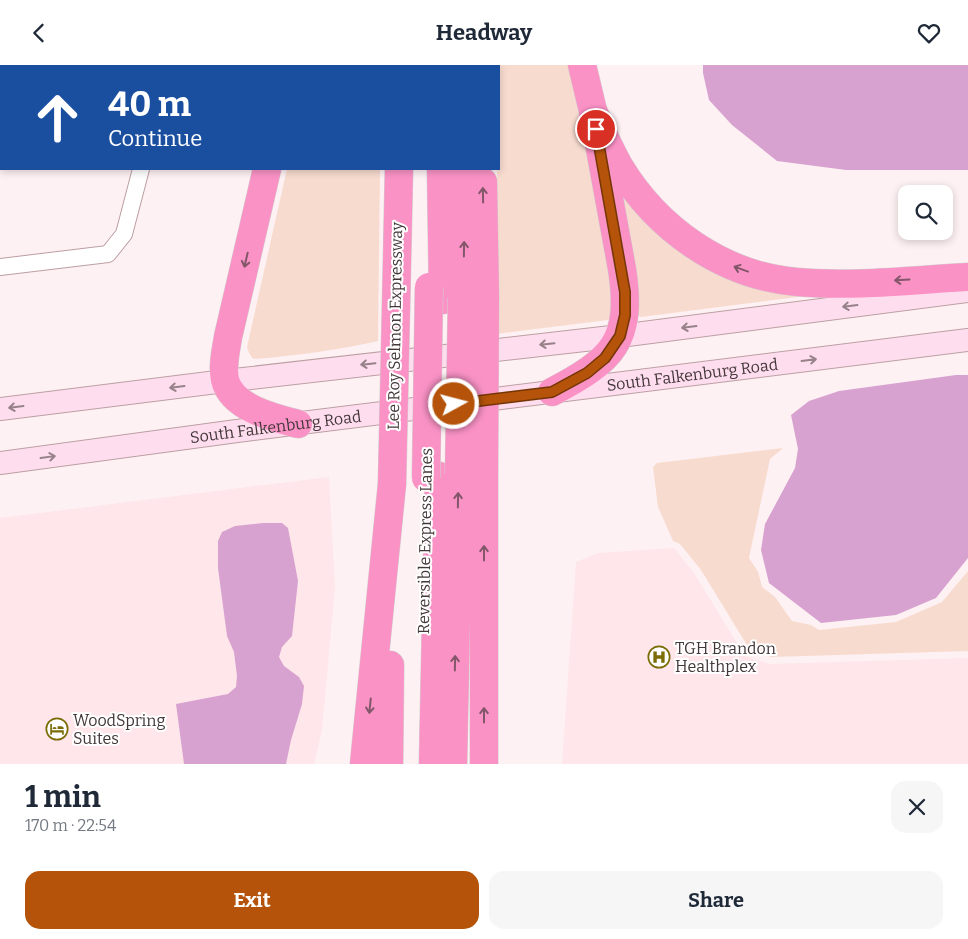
<!DOCTYPE html>
<html lang="en">
<head>
<meta charset="utf-8">
<style>
	body { margin:0; font-family:Bitter,serif; background:#f6f6f7; color:#1f2937; height:100vh; display:flex; flex-direction:column; font-size:19px; white-space:nowrap }
	* { box-sizing:border-box; margin:0 }
	p { font-size:16px; color:#747a83 }
	.icon { flex:none; width:28px; height:28px; fill:none; stroke:currentColor; stroke-width:2; stroke-linecap:round; stroke-linejoin:round }
	.map { position:relative; height:699px; overflow:hidden }
	.drawer { display:flex; flex-direction:column; background:#fff; flex:1 }
	.drawer>* { flex:none }
	.top-card { position:absolute; left:0px; top:0px; width:500px; height:105px; box-shadow:0 2px 8px #0003; background:#1a4fa0; color:#fff; overflow:hidden }
	.controls { position:absolute; left:898px; top:120px; display:grid; gap:10px }
	.controls a { display:grid; place-items:center; width:55px; height:55px; border-radius:10px; background:#fff; box-shadow:0 2px 8px #0003; font-size:25px }
	.pin { position:absolute; display:grid; place-items:center; width:42px; height:42px; color:#fff; margin:-21px; border:2px solid #fff; border-radius:50%; box-shadow:0 1px 5px #0007 }
	.me { position:absolute; width:55px; margin:-28px; rotate:83deg; stroke-linejoin:round; filter:drop-shadow(0 0 4px #0008) }
	.turn { display:flex; align-items:center; gap:18px; height:105px; padding:0 25px; font-size:22px }
	.turn .icon { width:65px; height:65px; stroke-width:2.5 }
	.turn b { display:block; font-size:35px; line-height:42px }
	.round { display:grid; place-items:center; flex:none; width:52px; height:52px; border-radius:15px; background:#f6f6f7 }
	.overview { display:flex; align-items:center; justify-content:space-between; height:85px; padding:0 25px }
	h1 { font-size:30px; font-weight:700; line-height:38px }
	.cta { display:flex; gap:10px; margin-top:auto; padding:10px 25px }
	.cta a { flex:1; height:58px; border-radius:15px; background:#b45309; color:#fff; font-size:20px; font-weight:700; line-height:58px; text-align:center }
	.cta a+a { background:#f6f6f7; color:#1f2937 }
	header { display:flex; justify-content:space-between; align-items:center; height:65px; padding:0 25px; background:#fff; font-size:22px; font-weight:700 }
	.map>svg:first-child { display:block }
	.built { fill:#fee6ea }
	.green { fill:#f8dbcf }
	.water { fill:#d8a2d0 }
	.lines { fill:none; stroke-linecap:round; stroke-linejoin:round }
	.street-casing { stroke:#bc9fa3; stroke-width:18 }
	.secondary-casing { stroke:#bc9fa3; stroke-width:24 }
	.highway-casing { stroke:#d2cfcf; stroke-width:29 }
	.street { stroke:#fff; stroke-width:16 }
	.secondary { stroke:#fedeee; stroke-width:22 }
	.highway { stroke:#fb92c6; stroke-width:28 }
	.highway-bridge-casing { stroke:#d2cfcf; stroke-width:29; stroke-linecap:butt }
	.highway-bridge { stroke:#fb92c6; stroke-width:28 }
	.oneway { stroke:#83576a }
	.oneway2 { stroke:#97828a }
	.route-casing { stroke:#753606; stroke-width:12 }
	.route { stroke:#b45309; stroke-width:9 }
	.labels { text-anchor:middle; dominant-baseline:central; stroke-width:4; stroke-linejoin:round; paint-order:stroke }
	.street-label { font-size:16px; fill:#433739; stroke:#fff }
	.poi-label { font-size:16px; fill:#433739; stroke:#fff; text-anchor:start }
</style>
</head>
<body>
<header><svg class="icon" aria-label="back" viewBox="0 0 24 24"><path d="M15 5l-7 7 7 7"/></svg>Headway<svg class="icon" aria-label="heart" viewBox="0 0 24 24"><path d="M12 20l-8-8c-3-5 5-10 8-4 3-6 11-1 8 4z"/></svg></header>
<div class="map">
<svg width="968" height="699" viewBox="0 0 968 699">
	<rect width="100%" height="100%" fill="#fef1f3"/>
	<g class="built">
		<path d="M329,412L335,523L322,665L314,699H0V453Z"/>
		<path d="M674,483L694,508L745,591L769,599L968,593V699H562L576,497L598,488Z"/>
	</g>
	<g class="green">
		<path d="M497,0H572L614,201L616,254L495,269L497,104H499V1Z"/>
		<path d="M287,104H380L378,276C337,285 295,291 253,294L249,288L247,282Z"/>
		<path d="M614,104L656,159L837,227L641,252L636,249Z"/>
		<path d="M783,383L770,394L749,493L758,507L762,522L775,532L792,556L811,560L819,565L896,557L942,537L968,506V586L771,592L750,585L701,505L680,479L673,476L658,442L653,402L657,398Z"/>
	</g>
	<g class="water">
		<path d="M703,0H968V105H846L777,96L732,60L709,35L703,8Z"/>
		<path d="M956,310H968V493L936,533L896,550L821,558L769,518L761,485L765,459L795,403L798,384L791,350L809,336L839,326Z"/>
		<path d="M263,458H282L288,463L298,516L292,571L282,582L279,592L284,601L299,612L304,621L302,639L291,675L286,699H184L176,639L228,629L236,622L237,611L234,587L227,571L218,503V476L222,467L235,461Z"/>
	</g>
	<g class="lines">
		<g class="street-casing">
			<g id="street">
				<path d="M167,1L168,0"/>
				<path d="M0,202L108,189L124,169L141,104"/>
			</g>
		</g>
		<g class="secondary-casing">
			<g id="secondary">
				<path d="M0,344L225,316L620,271L968,226"/>
				<path id="s1" d="M0,398L237,366L968,275"/>
			</g>
		</g>
		<g class="highway-casing">
			<g id="highway">
				<path d="M480,0V1"/>
				<path d="M290,1L291,0"/>
				<path d="M401,1V0"/>
				<path d="M432,1V0"/>
				<path d="M593,46C601,65 609,83 619,101C657,164 723,211 797,217C853,222 912,215 968,212"/>
				<path d="M267,104L228,272C226,285 222,301 225,315C232,343 274,353 298,359"/>
				<path d="M441,104L443,235"/>
				<path d="M483,117L485,231"/>
				<path d="M462,233L466,104"/>
				<path d="M396,242L399,104"/>
				<path d="M552,327C613,295 633,276 622,204L593,46L582,0"/>
				<path d="M484,407V699"/>
				<path d="M364,699L392,419"/>
				<path d="M389,699L390,600"/>
				<path d="M433,699L439,411"/>
				<path d="M453,699L459,409"/>
			</g>
		</g>
		<use href="#street" class="street"/>
		<use href="#secondary" class="secondary"/>
		<use href="#highway" class="highway"/>
		<g class="highway-bridge-casing">
			<g id="highway-bridge">
				<path d="M484,407L485,231"/>
				<path d="M459,409L462,233"/>
				<path d="M426,413L429,222"/>
				<path d="M392,419L396,242"/>
			</g>
		</g>
		<use href="#highway-bridge" class="highway-bridge"/>
	</g>
	<defs><path id="oneway-shaft" d="M-6 0H5M1.5-3L5.5 0L1.5 3" fill="none" stroke-width="1.6" stroke-linecap="round" stroke-linejoin="round" transform="scale(1.25)"/></defs>
	<g class="oneway">
		<use href="#oneway-shaft" transform="translate(483 130) rotate(-91)"/>
		<use href="#oneway-shaft" transform="translate(464 184) rotate(-89)"/>
		<use href="#oneway-shaft" transform="translate(246 195) rotate(103)"/>
		<use href="#oneway-shaft" transform="translate(741 204) rotate(-160)"/>
		<use href="#oneway-shaft" transform="translate(902 215) rotate(177)"/>
		<use href="#oneway-shaft" transform="translate(458 435) rotate(-89)"/>
		<use href="#oneway-shaft" transform="translate(484 488) rotate(-90)"/>
		<use href="#oneway-shaft" transform="translate(455 598) rotate(-89)"/>
		<use href="#oneway-shaft" transform="translate(370 641) rotate(96)"/>
		<use href="#oneway-shaft" transform="translate(484 650) rotate(-90)"/>
	</g>
	<g class="oneway2">
		<use href="#oneway-shaft" transform="translate(850 241) rotate(173)"/>
		<use href="#oneway-shaft" transform="translate(689 262) rotate(173)"/>
		<use href="#oneway-shaft" transform="translate(547 279) rotate(174)"/>
		<use href="#oneway-shaft" transform="translate(809 295) rotate(-7)"/>
		<use href="#oneway-shaft" transform="translate(368 299) rotate(174)"/>
		<use href="#oneway-shaft" transform="translate(177 322) rotate(173)"/>
		<use href="#oneway-shaft" transform="translate(16 342) rotate(173)"/>
		<use href="#oneway-shaft" transform="translate(48 392) rotate(-8)"/>
	</g>
	<g class="lines">
		<g class="route-casing">
			<path id="route" d="M454,339L552,327L587,308L605,293L620,271L625,250V227L596,64"/>
		</g>
		<use href="#route" class="route"/>
	</g>
	<defs>
		<g id="hospital-ring" transform="scale(1.125)"><circle r="9.5" fill="#fff" stroke="#7b6c05" stroke-width="1.5"/><path d="M-5-5h3v3.5h4V-5h3V5h-3V1.5h-4V5h-3Z" fill="#7b6c05"/></g>
		<g id="hotel-ring" transform="scale(1.125)"><circle r="9.5" fill="#fff" stroke="#7b6c05" stroke-width="1.5"/><path d="M-6-4.5h1.5V1H6V5H4.5V3h-9V5H-6ZM-4 0a1.8 1.8 0 1 1 3.6 0ZM.5 0V-2.5h3Q6-2.5 6 0Z" fill="#7b6c05"/></g>
	</defs>
	<g fill-rule="evenodd">
		<use href="#hospital-ring" x="659" y="592"/>
		<use href="#hotel-ring" x="57" y="664"/>
	</g>
	<g class="labels">
		<g class="street-label">
			<text transform="translate(395 261) rotate(-89)">Lee Roy Selmon Expressway</text>
			<text stroke="none"><textPath href="#s1" startOffset="698">South Falkenburg Road</textPath></text>
			<text stroke="none"><textPath href="#s1" startOffset="278">South Falkenburg Road</textPath></text>
			<text transform="translate(425 476) rotate(-89)">Reversible Express Lanes</text>
		</g>
		<g class="poi-label">
			<text x="675" y="583">TGH Brandon<tspan x="675" dy="18">Healthplex</tspan></text>
			<text x="73" y="655">WoodSpring<tspan x="73" dy="18">Suites</tspan></text>
		</g>
	</g>
</svg>
<div class="controls">
<a><svg class="icon" aria-label="search" viewBox="0 0 24 24"><circle cx="10" cy="10" r="6"/><path d="M15 15l6 6"/></svg></a>
</div>
<div class="pin" style="left:596px;top:64px;background:#d93025"><svg class="icon" aria-label="arrive" viewBox="0 0 24 24"><path d="M6 21V4h12l-3 4 3 4H6"/></svg></div>
<svg class="me" style="left:454px;top:339px" viewBox="-20 -20 40 40"><circle r="17" fill="#b45309" stroke="#fff" stroke-width="3"/><path d="M0-11L8 9 0 5-8 9z" fill="#fff"/></svg>
<div class="top-card">
<div class="turn"><svg class="icon" aria-label="ahead" viewBox="0 0 24 24"><path d="M12 20V5M6 11l6-6 6 6"/></svg><div><b>40 m</b>Continue</div></div>
</div>
</div>
<section class="drawer">
<div class="overview"><div><h1>1 min</h1><p>170 m · 22:54</p></div><a class="round"><svg class="icon" aria-label="close" viewBox="0 0 24 24"><path d="M6 6l12 12M18 6L6 18"/></svg></a></div>
<div class="cta"><a>Exit</a><a>Share</a></div>
</section>
</body>
</html>
